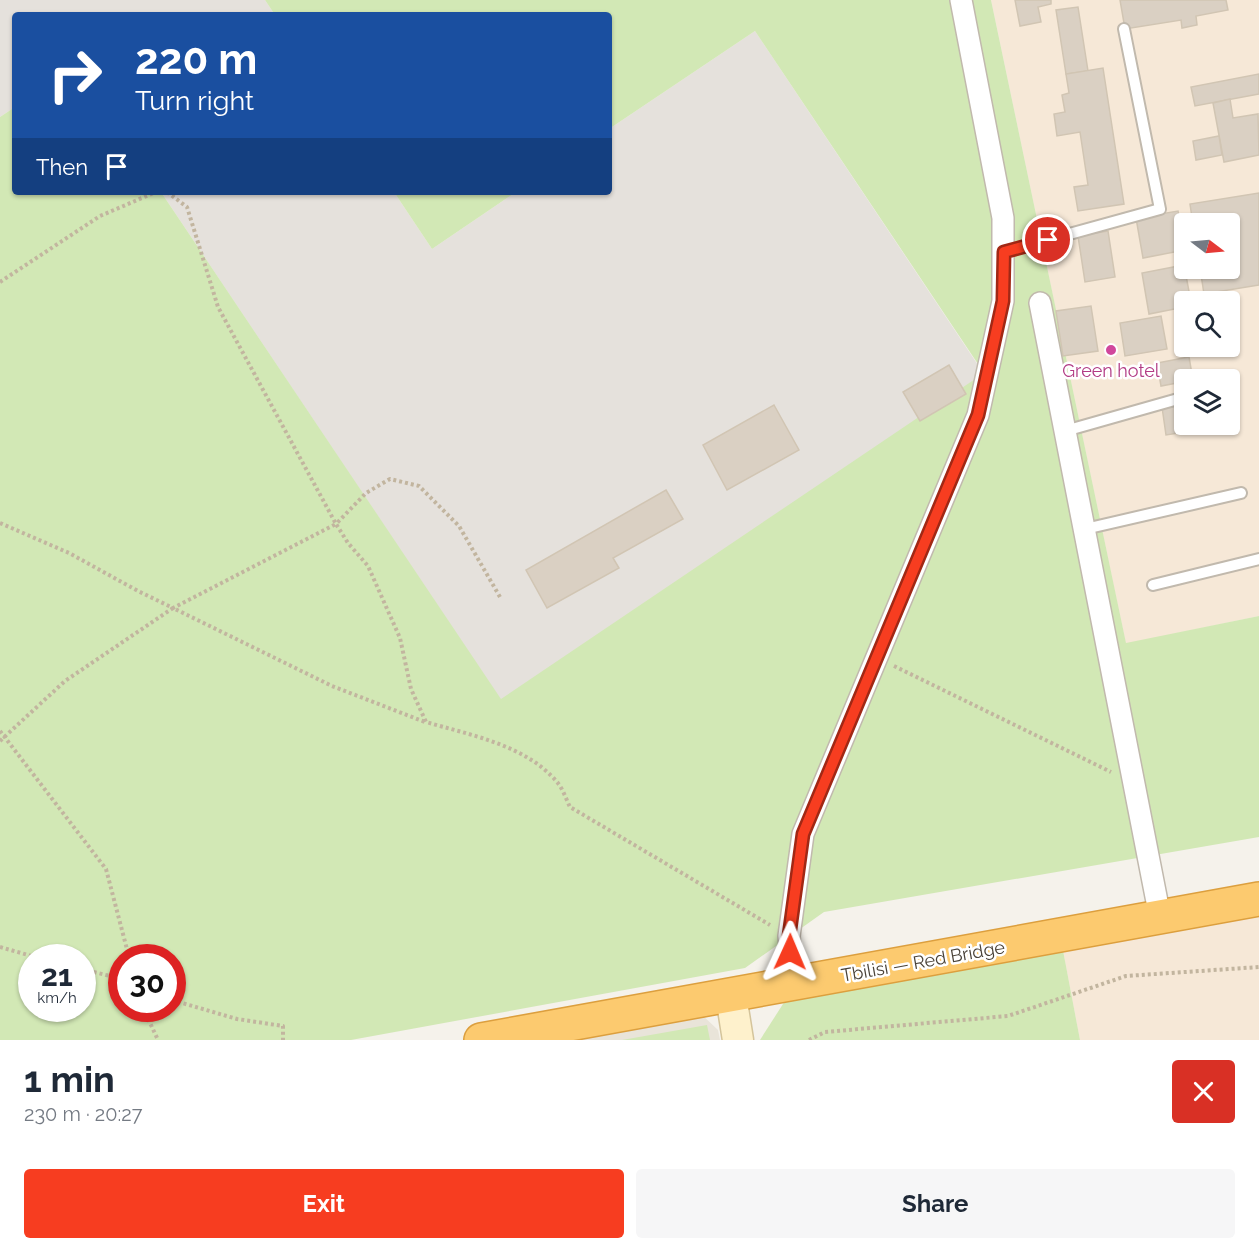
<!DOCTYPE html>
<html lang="en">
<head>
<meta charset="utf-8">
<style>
	body { margin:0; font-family:Raleway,sans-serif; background:#f6f6f7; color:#1f2937; height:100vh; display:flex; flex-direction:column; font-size:22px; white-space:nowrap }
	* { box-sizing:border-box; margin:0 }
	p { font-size:20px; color:#747a83 }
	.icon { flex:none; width:33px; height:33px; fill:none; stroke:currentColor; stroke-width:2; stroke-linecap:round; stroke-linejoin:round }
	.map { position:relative; height:1040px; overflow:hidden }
	.side { display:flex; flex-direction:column; background:#fff; flex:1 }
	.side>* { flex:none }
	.hud { position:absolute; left:12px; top:12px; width:600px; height:183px; border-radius:6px; box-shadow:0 2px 4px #0004; background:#1a4fa0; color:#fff; overflow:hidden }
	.needle { width:39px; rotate:106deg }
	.fabs { position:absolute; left:1174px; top:213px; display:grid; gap:12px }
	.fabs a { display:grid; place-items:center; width:66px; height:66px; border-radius:6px; background:#fff; box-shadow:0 2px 4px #0004; font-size:30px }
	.speed { position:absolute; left:18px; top:944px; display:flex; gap:12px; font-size:30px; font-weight:700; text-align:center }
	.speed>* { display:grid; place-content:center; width:78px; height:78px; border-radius:50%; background:#fff; box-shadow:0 2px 4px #0004; line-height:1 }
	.speed small { font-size:15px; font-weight:400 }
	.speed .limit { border:9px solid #d22; background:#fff; color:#111 }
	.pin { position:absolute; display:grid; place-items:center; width:51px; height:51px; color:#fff; margin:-26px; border:3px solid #fff; border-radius:50%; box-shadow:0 2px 6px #0007 }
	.me { position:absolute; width:66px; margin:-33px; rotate:1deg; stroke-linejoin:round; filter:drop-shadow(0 0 4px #0008) }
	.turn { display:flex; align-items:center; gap:21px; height:126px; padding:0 24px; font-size:27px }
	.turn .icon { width:78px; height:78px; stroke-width:2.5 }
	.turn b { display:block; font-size:42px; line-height:51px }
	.then { display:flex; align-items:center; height:57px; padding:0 24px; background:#0003; gap:12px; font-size:22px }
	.round { display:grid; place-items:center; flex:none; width:63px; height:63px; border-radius:6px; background:#f6f6f7 }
	.headline { display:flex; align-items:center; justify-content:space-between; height:102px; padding:0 24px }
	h1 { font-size:36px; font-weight:700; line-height:45px }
	.cta { display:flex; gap:12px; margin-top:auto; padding:12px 24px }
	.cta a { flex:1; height:69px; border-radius:6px; background:#f73d20; color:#fff; font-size:24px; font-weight:700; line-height:69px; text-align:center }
	.cta a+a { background:#f6f6f7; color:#1f2937 }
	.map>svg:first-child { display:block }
	.residential { fill:#e9e4d9 }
	.commercial { fill:#f6e8d7; fill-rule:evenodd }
	.industrial { fill:#e5e1dc }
	.green { fill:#d2e8b5; fill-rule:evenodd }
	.building { fill:#dad0c3; stroke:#d1c5b3; stroke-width:1.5 }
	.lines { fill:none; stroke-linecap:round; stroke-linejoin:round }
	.lane-casing { stroke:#c1b9ad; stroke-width:14 }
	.street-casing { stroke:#c1b9ad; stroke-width:24 }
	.secondary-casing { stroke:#d4c49b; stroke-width:33 }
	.highway-casing { stroke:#dc9f3e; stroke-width:36 }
	.path { stroke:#c2b59f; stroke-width:4; stroke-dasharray:3 3; stroke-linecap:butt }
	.lane { stroke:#fff; stroke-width:10 }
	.street { stroke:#fff; stroke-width:21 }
	.secondary { stroke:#fef1cc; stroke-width:30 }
	.highway { stroke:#fcca6f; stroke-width:33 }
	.route-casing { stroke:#a12815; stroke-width:15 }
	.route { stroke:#f73d20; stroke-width:10 }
	.hotel-dot { fill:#d1479c; stroke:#fff; stroke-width:2 }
	.labels { text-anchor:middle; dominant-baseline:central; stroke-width:5; stroke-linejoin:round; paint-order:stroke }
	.hotel-label { font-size:18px; fill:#b23c85; stroke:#fff }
	.street-label { font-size:18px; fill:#494238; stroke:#fff }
</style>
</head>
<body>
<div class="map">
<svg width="1259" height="1040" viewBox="0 0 1259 1040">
	<rect width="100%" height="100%" fill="#f5f2eb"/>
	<path class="residential" d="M701,1014L718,1030L720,1040H561Z"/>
	<g class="commercial">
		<path d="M991,0H1259V616L1126,644ZM1185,224H1230V268H1185ZM1185,302H1230V346H1185ZM1185,380H1230V424H1185Z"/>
		<path d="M1259,911V1040H1080L1062,945Z"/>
	</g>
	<g class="industrial">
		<path d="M0,0H265L275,15H15V107L0,117Z"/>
		<path d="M755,31L984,374L501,700L161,192H394L432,249L516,192H609V129Z"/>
	</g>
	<g class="green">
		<path d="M265,0H991L1126,643L1259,616V837L824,912L745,968L351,1040H0V117L15,107V192H161L501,699L984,373L755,31L609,129V15H275ZM32,957H82V1008H32ZM122,957H172V1008H122Z"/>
		<path d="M394,192H516L432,249Z"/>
		<path d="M1062,945L1080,1040H760L790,993Z"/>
		<path d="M707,1025L710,1040H622Z"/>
	</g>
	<g class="building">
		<path d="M1015,0H1051V4L1038,7L1041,22L1020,26Z"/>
		<path d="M1120,0H1226L1228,10L1196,16L1197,25L1182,28L1181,20L1125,29Z"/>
		<path d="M1078,7L1088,71L1066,74L1056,10Z"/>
		<path d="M1103,68L1124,204L1078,211L1074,187L1088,185L1080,132L1057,136L1054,114L1065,112L1062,95L1069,93L1066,74Z"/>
		<path d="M1259,74V94L1195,106L1191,87Z"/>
		<path d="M1230,99L1233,118L1258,114L1259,155L1224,162L1213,103Z"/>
		<path d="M1219,136L1222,155L1196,160L1193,141Z"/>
		<path d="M1259,193V285L1204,294L1200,268H1230V224H1193L1190,204Z"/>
		<path d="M1178,211L1185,250L1143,258L1136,218Z"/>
		<path d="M1108,231L1115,277L1085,282L1078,236Z"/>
		<path d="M1184,265L1191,302H1185V307L1149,314L1142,273Z"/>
		<path d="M1091,306L1098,351L1063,356L1056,311Z"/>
		<path d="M1161,316L1167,349L1125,356L1120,323Z"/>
		<path d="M1189,357L1193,380L1161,386L1157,363Z"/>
		<path d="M949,365L966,394L920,421L903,392Z"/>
		<path d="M1185,404V424H1204V429L1166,435L1162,407Z"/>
		<path d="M774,405L799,450L727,490L703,445Z"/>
		<path d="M666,490L683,519L613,558L619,568L547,608L526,570Z"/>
	</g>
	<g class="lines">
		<g class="lane-casing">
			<g id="lane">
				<path d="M1004,252L1160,209L1124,29"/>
				<path d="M1065,431L1185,397"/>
				<path d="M1085,529L1241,493"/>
				<path d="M1153,585L1259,559"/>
			</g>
		</g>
		<g class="street-casing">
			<g id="street">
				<path d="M1040,303L1160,917"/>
				<path d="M793,985L789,936L803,834L978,415L1003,301V218L961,0"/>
			</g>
		</g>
		<g class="secondary-casing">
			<path id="secondary" d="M731,996L738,1040"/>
		</g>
		<g class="highway-casing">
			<path id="highway" d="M481,1040L1259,899"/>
		</g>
		<g class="path">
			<path d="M0,282L100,216L156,192"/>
			<path d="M0,523L69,553L138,591L173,608L336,524L218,307L187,207L167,192"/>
			<path d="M500,597L459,526L419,486L390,479L366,493L336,524L348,543L368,566L400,638L411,689L426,722C470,735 526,745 557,782C563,789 566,799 570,807L770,925"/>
			<path d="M894,666L1111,772"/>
			<path d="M0,731L106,869L129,957"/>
			<path d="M0,741L65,681L173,608L332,686L425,722"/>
			<path d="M0,947L35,957"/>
			<path d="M82,969L122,979"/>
			<path d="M172,1000L237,1019L283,1026V1040"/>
			<path d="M143,1008L158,1040"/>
			<path d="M809,1040L825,1032L1008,1016L1126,976L1259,967"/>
		</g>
		<use href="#lane" class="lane"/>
		<use href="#street" class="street"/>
		<use href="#secondary" class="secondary"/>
		<use href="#highway" class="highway"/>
	</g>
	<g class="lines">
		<g class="route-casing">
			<path id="route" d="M790,952L789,936L803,834L978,415L1003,301L1004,252L1048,240"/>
		</g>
		<use href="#route" class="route"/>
	</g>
	<circle class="hotel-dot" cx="1111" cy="350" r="6"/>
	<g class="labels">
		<g class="hotel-label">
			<text x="1111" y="370">Green hotel</text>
		</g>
		<g class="street-label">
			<text transform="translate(923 961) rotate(-10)">Tbilisi — Red Bridge</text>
		</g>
	</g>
</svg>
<div class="fabs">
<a><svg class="needle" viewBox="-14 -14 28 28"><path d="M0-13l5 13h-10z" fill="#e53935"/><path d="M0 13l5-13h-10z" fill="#747a83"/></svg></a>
<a><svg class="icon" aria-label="search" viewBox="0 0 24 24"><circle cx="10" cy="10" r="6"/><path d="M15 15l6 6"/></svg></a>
<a><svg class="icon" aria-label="layers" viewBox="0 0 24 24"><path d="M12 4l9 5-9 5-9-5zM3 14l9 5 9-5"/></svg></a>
</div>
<div class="speed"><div>21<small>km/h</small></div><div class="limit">30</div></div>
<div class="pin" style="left:1048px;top:240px;background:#d93025"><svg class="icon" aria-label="arrive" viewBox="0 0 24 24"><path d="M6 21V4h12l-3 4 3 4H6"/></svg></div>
<svg class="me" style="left:790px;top:952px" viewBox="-20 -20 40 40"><path d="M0-17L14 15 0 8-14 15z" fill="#f73d20" stroke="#fff" stroke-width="4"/></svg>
<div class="hud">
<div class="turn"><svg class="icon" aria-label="right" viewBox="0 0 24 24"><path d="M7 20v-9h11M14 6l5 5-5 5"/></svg><div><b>220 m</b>Turn right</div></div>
<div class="then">Then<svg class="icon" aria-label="arrive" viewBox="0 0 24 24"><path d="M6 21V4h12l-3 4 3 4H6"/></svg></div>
</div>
</div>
<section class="side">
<div class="headline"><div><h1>1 min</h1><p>230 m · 20:27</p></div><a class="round" style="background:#d93025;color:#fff"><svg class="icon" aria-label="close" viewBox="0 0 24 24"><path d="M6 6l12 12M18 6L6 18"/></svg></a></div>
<div class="cta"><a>Exit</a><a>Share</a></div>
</section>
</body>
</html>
